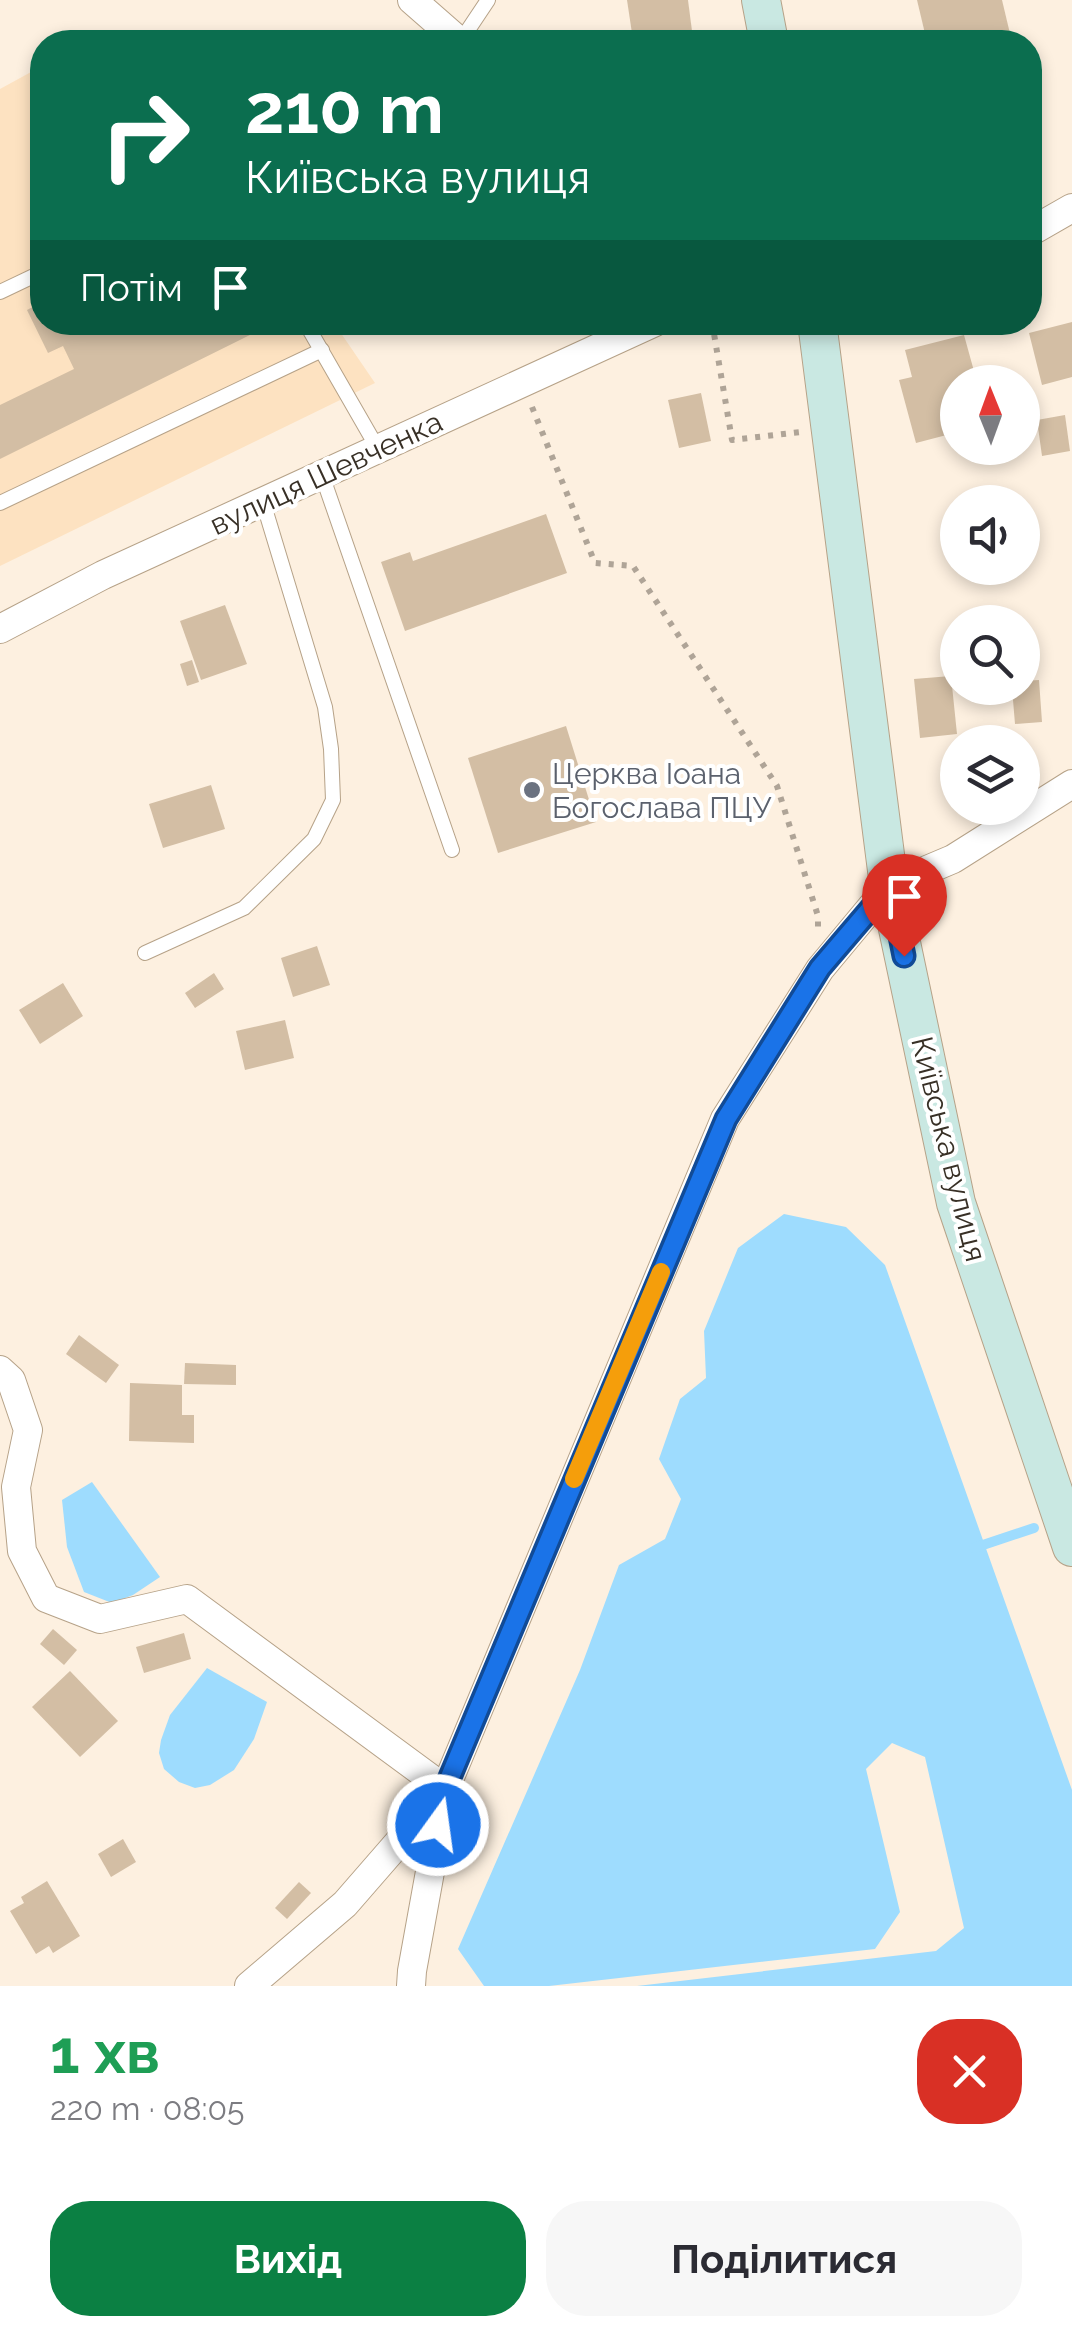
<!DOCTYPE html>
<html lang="uk">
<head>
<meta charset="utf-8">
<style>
	body { margin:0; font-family:Raleway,sans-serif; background:#f7f7f7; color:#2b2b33; height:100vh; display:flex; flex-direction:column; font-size:38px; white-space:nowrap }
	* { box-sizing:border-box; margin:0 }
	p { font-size:32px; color:#7c7c81 }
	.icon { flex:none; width:55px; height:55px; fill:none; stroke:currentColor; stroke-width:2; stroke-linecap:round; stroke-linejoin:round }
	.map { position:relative; height:1986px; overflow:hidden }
	.side { display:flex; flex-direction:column; background:#fff; flex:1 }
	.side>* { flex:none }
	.hud { position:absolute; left:30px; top:30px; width:1012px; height:305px; border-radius:40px; box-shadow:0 5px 15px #0003; background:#0b6e4f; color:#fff; overflow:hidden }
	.needle { width:65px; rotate:359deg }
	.tools { position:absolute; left:940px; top:365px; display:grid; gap:20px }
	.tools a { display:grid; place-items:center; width:100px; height:100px; border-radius:50%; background:#fff; box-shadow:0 5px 15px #0003; font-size:50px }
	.pin { position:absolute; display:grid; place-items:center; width:85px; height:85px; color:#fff; margin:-102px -42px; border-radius:50% 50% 50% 0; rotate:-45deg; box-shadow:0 0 10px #0007 }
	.pin .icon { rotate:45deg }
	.me { position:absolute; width:110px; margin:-55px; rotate:14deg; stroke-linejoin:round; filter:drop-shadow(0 0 8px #0008) }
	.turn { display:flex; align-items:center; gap:35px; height:210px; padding:0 50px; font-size:45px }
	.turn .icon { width:130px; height:130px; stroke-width:2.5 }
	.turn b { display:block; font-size:70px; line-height:85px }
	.then { display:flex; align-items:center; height:95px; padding:0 50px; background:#0003; gap:20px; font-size:38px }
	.round { display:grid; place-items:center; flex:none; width:105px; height:105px; border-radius:40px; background:#f7f7f7 }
	.summary { display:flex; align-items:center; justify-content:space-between; height:170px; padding:0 50px }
	h1 { font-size:60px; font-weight:700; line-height:75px; color:#1e9e55 }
	.primary-button { display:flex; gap:20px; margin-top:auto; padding:20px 50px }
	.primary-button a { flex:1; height:115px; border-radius:40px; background:#0b8043; color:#fff; font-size:40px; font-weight:700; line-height:115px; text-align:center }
	.primary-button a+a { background:#f7f7f7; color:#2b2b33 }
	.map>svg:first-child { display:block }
	.built { fill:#fde2c1 }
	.water { fill:#9edcfe }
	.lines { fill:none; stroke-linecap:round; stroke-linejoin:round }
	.stream { stroke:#9edcfe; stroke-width:10 }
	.building { fill:#d3bea4 }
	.lane-casing { stroke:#b6a288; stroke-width:16 }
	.street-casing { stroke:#b6a288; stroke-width:30 }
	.secondary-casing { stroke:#b6a288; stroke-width:40 }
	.path { stroke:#afa497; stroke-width:6; stroke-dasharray:5 8; stroke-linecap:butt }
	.lane { stroke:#fff; stroke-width:14 }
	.street { stroke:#fff; stroke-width:28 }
	.secondary { stroke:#c9e8e2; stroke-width:38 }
	.route-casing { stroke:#114b97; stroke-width:25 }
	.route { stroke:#1a73e8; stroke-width:18 }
	.slow { stroke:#f59e0b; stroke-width:18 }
	.worship-dot { fill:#6b7280; stroke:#fff; stroke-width:4 }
	.labels { text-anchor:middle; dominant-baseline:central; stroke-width:8; stroke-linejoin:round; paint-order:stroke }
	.street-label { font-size:30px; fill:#383026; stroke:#fff }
	.worship-label { font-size:30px; fill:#5b616d; stroke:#fff; text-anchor:start }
</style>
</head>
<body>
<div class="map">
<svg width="1072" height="1986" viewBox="0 0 1072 1986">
	<rect width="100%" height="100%" fill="#fdf0e0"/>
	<path class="built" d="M42,66V322L334,323L375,383L0,566V89Z"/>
	<g class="water">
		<path d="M784,1214L846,1227L885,1265L1072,1790V1986H637L936,1951L964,1928L925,1757L892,1743L866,1769L900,1912L875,1949L549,1986H484L458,1949L580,1670L619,1565L665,1539L681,1499L659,1459L680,1399L706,1378L704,1331L738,1248Z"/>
		<path d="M92,1482L160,1577L133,1595L112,1603L84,1592L67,1547L62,1500Z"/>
		<path d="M207,1668L267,1702L254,1739L234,1770L210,1785L195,1788L179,1782L164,1769L159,1753L161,1740L170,1715Z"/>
	</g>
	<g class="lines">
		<path class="stream" d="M974,1548L1034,1528"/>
	</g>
	<g class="building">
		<path d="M627,0H688L692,31L633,40Z"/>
		<path d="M917,0H1002L1012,42H927Z"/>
		<path d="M42,302V322H256L260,330L0,459V405L74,369L63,346L48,353L27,310Z"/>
		<path d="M1072,322V377L1042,385L1029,333Z"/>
		<path d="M964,335L977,382H958V432L916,443L899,380L912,377L905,350Z"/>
		<path d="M701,393L711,441L679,448L668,400Z"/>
		<path d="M1065,415L1070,451L1042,456L1037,420Z"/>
		<path d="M546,514L567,573L405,631L381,562L410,552L413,561Z"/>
		<path d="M225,605L247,664L201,680L180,621Z"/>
		<path d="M192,660L199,682L187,686L180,664Z"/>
		<path d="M951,676L957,734L920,738L914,679Z"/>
		<path d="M1039,680L1042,722L1015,724L1012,688H1022V681Z"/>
		<path d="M566,726L596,822L498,853L468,758Z"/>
		<path d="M211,785L225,829L163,848L149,804Z"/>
		<path d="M317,946L330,985L293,997L281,958Z"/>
		<path d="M214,973L224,989L195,1008L185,993Z"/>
		<path d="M63,983L83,1016L40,1044L19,1010Z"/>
		<path d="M285,1020L294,1058L245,1070L236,1031Z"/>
		<path d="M79,1335L119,1365L106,1383L66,1354Z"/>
		<path d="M185,1363L236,1365V1385L184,1384Z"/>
		<path d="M130,1383L182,1385V1415H194V1443L129,1441Z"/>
		<path d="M53,1629L77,1650L64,1665L40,1644Z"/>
		<path d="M184,1633L191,1659L144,1673L136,1647Z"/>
		<path d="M70,1671L118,1721L80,1757L32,1707Z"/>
		<path d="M123,1839L136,1862L111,1877L98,1854Z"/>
		<path d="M47,1881L80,1936L53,1953L49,1946L36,1954L10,1911L24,1903L21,1897Z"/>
		<path d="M299,1882L311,1893L287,1919L275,1908Z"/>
	</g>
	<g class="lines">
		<g class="lane-casing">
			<g id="lane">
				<path d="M460,42L488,0"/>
				<path d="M0,292L42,272"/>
				<path d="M305,322L378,449"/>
				<path d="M322,475L452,850"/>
				<path d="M0,503L322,350"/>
				<path d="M145,953L244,908L314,839L333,800L331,749L325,707L263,502"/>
			</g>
		</g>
		<g class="street-casing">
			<g id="street">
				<path d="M412,0L460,42"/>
				<path d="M1030,232L1072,208"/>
				<path d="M0,629L103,575L655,322"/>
				<path d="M0,1370L11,1380L28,1430L16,1487L22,1551L46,1598L100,1619L187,1599L445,1789L412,1971L411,1986"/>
				<path d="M249,1986L345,1904L445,1789L725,1119L820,969L889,886L953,859L1072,784"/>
			</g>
		</g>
		<g class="secondary-casing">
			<g id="secondary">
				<path d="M761,0L769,42"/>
				<path d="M817,322L889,886L956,1203L1072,1547"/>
			</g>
		</g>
		<g class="path">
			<path d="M712,322L732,440L801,432"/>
			<path d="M532,407L595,563L633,566L777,786L818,916V928"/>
		</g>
		<use href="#lane" class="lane"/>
		<use href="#street" class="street"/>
		<use href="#secondary" class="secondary"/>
	</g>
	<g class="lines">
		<g class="route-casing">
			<path id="route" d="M438,1825L445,1789L726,1119L820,968L890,886L904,956"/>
		</g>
		<use href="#route" class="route"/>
		<path class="slow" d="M574,1479L661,1272"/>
	</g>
	<circle class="worship-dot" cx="532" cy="790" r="10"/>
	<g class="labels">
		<g class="street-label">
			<text transform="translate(326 473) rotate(-25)">вулиця Шевченка</text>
			<text transform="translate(949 1149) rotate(76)">Київська вулиця</text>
		</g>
		<g class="worship-label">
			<text x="552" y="773">Церква Іоана<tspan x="552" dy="34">Богослава ПЦУ</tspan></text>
		</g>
	</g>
</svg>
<div class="tools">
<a><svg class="needle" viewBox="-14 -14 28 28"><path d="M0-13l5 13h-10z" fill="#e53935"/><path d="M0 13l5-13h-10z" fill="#7c7c81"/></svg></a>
<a><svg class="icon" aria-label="sound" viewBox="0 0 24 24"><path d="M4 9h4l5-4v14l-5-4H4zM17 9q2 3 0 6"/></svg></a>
<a><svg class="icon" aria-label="search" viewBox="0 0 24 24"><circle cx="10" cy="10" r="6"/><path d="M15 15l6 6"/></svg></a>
<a><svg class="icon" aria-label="layers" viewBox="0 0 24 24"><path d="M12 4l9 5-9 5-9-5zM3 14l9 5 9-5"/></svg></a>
</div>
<div class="pin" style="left:904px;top:956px;background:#d93025"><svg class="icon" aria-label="arrive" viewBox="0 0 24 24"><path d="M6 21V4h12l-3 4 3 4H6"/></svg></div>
<svg class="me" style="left:438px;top:1825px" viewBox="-20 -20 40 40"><circle r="17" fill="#1a73e8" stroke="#fff" stroke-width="3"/><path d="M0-11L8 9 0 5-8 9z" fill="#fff"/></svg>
<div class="hud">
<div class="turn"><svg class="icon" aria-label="right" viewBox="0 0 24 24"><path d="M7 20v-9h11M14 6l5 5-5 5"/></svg><div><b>210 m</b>Київська вулиця</div></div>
<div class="then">Потім<svg class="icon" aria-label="arrive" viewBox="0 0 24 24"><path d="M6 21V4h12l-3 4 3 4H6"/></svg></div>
</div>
</div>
<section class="side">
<div class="summary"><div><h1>1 хв</h1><p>220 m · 08:05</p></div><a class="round" style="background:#d93025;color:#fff"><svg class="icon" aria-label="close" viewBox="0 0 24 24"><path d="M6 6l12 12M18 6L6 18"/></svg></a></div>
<div class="primary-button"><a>Вихід</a><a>Поділитися</a></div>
</section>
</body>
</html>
